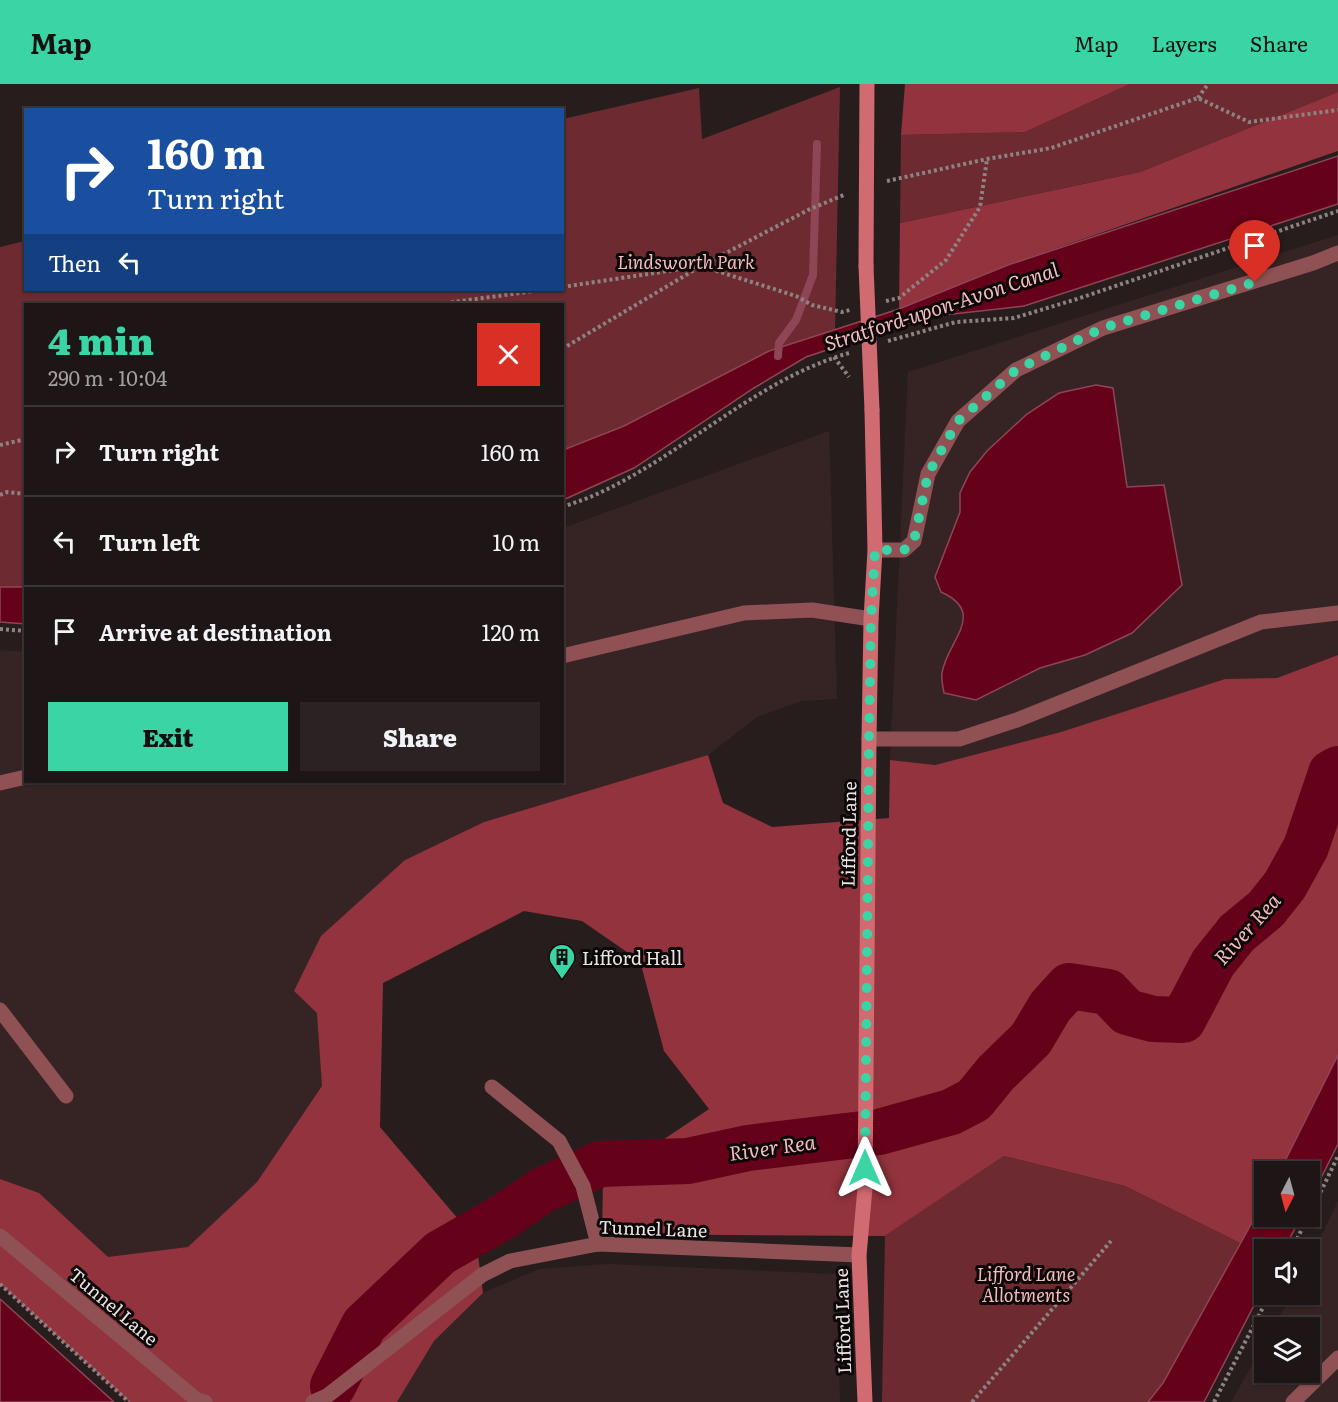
<!DOCTYPE html>
<html lang="en">
<head>
<meta charset="utf-8">
<style>
	body { margin:0; font-family:Literata,serif; background:#2b2323; color:#f1f3f6; height:100vh; display:flex; flex-direction:column; font-size:22px; white-space:nowrap }
	* { box-sizing:border-box; margin:0 }
	p { font-size:20px; color:#a19fa1 }
	.icon { flex:none; width:33px; height:33px; fill:none; stroke:currentColor; stroke-width:2; stroke-linecap:round; stroke-linejoin:round }
	.map { position:relative; flex:1; overflow:hidden }
	.side { position:absolute; left:24px; top:219px; width:540px; height:480px; display:flex; flex-direction:column; background:#1e1616; border-radius:0px; box-shadow:0 2px 4px #0004,0 0 0 2px #3c3535 }
	.side>* { flex:none }
	.hud { position:absolute; left:24px; top:24px; width:540px; height:183px; border-radius:0px; box-shadow:0 2px 4px #0004,0 0 0 2px #3c3535; background:#1a4fa0; color:#fff; overflow:hidden }
	.needle { width:39px; rotate:186deg }
	.fabs { position:absolute; left:1254px; top:1077px; display:grid; gap:12px }
	.fabs a { display:grid; place-items:center; width:66px; height:66px; border-radius:0px; background:#1e1616; box-shadow:0 2px 4px #0004,0 0 0 2px #3c3535; font-size:30px }
	.pin { position:absolute; display:grid; place-items:center; width:51px; height:51px; color:#fff; margin:-62px -26px; border-radius:50% 50% 50% 0; rotate:-45deg; box-shadow:0 0 6px #0007 }
	.pin .icon { rotate:45deg }
	.me { position:absolute; width:66px; margin:-33px; rotate:0deg; stroke-linejoin:round; filter:drop-shadow(0 0 4px #0008) }
	.turn { display:flex; align-items:center; gap:21px; height:126px; padding:0 24px; font-size:27px }
	.turn .icon { width:78px; height:78px; stroke-width:2.5 }
	.turn b { display:block; font-size:42px; line-height:51px }
	.then { display:flex; align-items:center; height:57px; padding:0 24px; background:#0003; gap:12px; font-size:22px }
	.round { display:grid; place-items:center; flex:none; width:63px; height:63px; border-radius:0px; background:#2b2323 }
	.head { display:flex; align-items:center; justify-content:space-between; height:102px; padding:0 24px }
	h1 { font-size:36px; font-weight:800; line-height:45px; color:#3ad4a5 }
	.primary-button { display:flex; gap:12px; margin-top:auto; padding:12px 24px }
	.primary-button a { flex:1; height:69px; border-radius:0px; background:#3ad4a5; color:#111; font-size:24px; font-weight:800; line-height:69px; text-align:center }
	.primary-button a+a { background:#2b2323; color:#f1f3f6 }
	ul { padding:0; list-style:none }
	li { display:flex; align-items:center; gap:18px; height:90px; padding:0 24px; border-top:2px solid #3c3535 }
	li div { flex:1 }
	li b { display:block; font-size:22px }
	li em { font-style:normal }
	header { display:flex; align-items:center; gap:36px; box-sizing:border-box; height:84px; padding:0 30px; background:#3ad4a5; color:#111 }
	header strong { font-size:28px }
	nav { display:flex; gap:33px; margin-inline-start:auto; font-size:21px }
	.map>svg:first-child { display:block }
	.built { fill:#362425 }
	.green { fill:#6d2a30 }
	.forest { fill:#92333d }
	.water { fill:#650119; stroke:#8e4556; stroke-width:1.5 }
	.lines { fill:none; stroke-linecap:round; stroke-linejoin:round }
	.stream { stroke:#8e4556; stroke-width:8 }
	.river { stroke:#650119; stroke-width:46 }
	.path { stroke:#8d8383; stroke-width:4; stroke-dasharray:3 3; stroke-linecap:butt }
	.lane { stroke:#905154; stroke-width:15 }
	.street { stroke:#905154; stroke-width:15 }
	.secondary { stroke:#d06b71; stroke-width:15 }
	.secondary-bridge { stroke:#d06b71; stroke-width:15 }
	.route { stroke:#3ad4a5; stroke-width:10; stroke-dasharray:0 18 }
	.labels { text-anchor:middle; dominant-baseline:central; stroke-width:6; stroke-linejoin:round; paint-order:stroke }
	.park-label { font-size:18px; font-style:italic; fill:#f3bcbd; stroke:#0d0808 }
	.street-label { font-size:18px; fill:#ece4e4; stroke:#0d0808 }
	.poi-label { font-size:18px; fill:#ece4e4; stroke:#0d0808; text-anchor:start }
	.water-label { font-size:20px; font-style:italic; fill:#f3bcbd; stroke:#0d0808 }
</style>
</head>
<body>
<header>
<strong>Map</strong>
<nav><a>Map</a><a>Layers</a><a>Share</a></nav>
</header>
<div class="map">
<svg width="1338" height="1318" viewBox="0 0 1338 1318">
	<rect width="100%" height="100%" fill="#281d1d"/>
	<g class="built">
		<path d="M1338,151V571L1277,594L1225,595L1061,648L934,681L890,676L908,288Z"/>
		<path d="M829,347L837,615L801,617L757,633L708,671L484,738L405,776L383,899L243,1260L0,1112V566L25,568L26,698H562L563,444Z"/>
		<path d="M1338,1117V1318H1231L1264,1260V1288H1310V1244L1274,1243L1292,1211L1310,1210V1175Z"/>
		<path d="M608,1180L836,1190L840,1318H397L434,1257L483,1209L539,1185Z"/>
	</g>
	<g class="green">
		<path d="M1130,0H1338V8L1140,88L900,139L901,51L1025,48Z"/>
		<path d="M840,3L835,246L624,342L563,366L562,220H26L25,503H0V163L25,157L26,206H562L563,35L699,4L702,55Z"/>
		<path d="M1004,1072L1125,1102L1242,1160L1163,1299L1148,1318H882L885,1152Z"/>
	</g>
	<g class="forest">
		<path d="M905,0H1130L1025,48L901,51Z"/>
		<path d="M1338,8V67L1008,181L899,225L900,139L1140,88Z"/>
		<path d="M1338,571V971L1280,1087L1264,1088V1117L1242,1160L1125,1102L1004,1072L885,1152L602,1150L603,1096L709,1025L664,967L640,877L582,837L524,827L383,899L380,1043L476,1156L483,1209L434,1257L397,1318H129L0,1200V1095L39,1109L108,1173L188,1163L257,1098L322,1002L317,929L294,907L321,852L405,776L484,738L708,671L723,719L772,743L889,734L890,676L935,681L1061,648L1225,595L1277,594Z"/>
	</g>
	<g class="water">
		<path d="M1338,72V120L1024,222L926,233L806,273L754,304L634,384L563,416V366L624,342L769,267L899,225L1008,181Z"/>
		<path d="M1096,301L1113,304L1127,403L1164,401L1182,501L1132,549L1085,571L1040,584L976,616L944,609C943,603 941,595 942,589C947,557 988,529 941,508L935,493L960,428V409L970,388L987,367L1027,330L1059,309Z"/>
		<path d="M0,503H25V540L0,538Z"/>
		<path d="M1338,971V1060L1310,1116V1088L1280,1087Z"/>
		<path d="M1264,1117V1132L1301,1133L1284,1165L1264,1166V1202L1204,1318H1148L1163,1299Z"/>
		<path d="M0,1215L114,1318H0Z"/>
	</g>
	<g class="lines">
		<path class="stream" d="M778,272L779,259L796,236L813,191L817,60"/>
		<path class="river" d="M333,1302L364,1241L440,1169L503,1133L543,1106L600,1080L688,1077L748,1064L879,1048L951,1028L974,1016L996,989L1031,955L1050,923L1069,902L1108,908L1127,928L1153,935L1183,936L1213,879L1237,849L1266,825L1285,801L1306,763L1331,689L1338,685"/>
		<g class="path">
			<path d="M1198,14L1208,0"/>
			<path d="M887,97L987,75L1051,64L1198,14L1249,38L1338,26"/>
			<path d="M562,203L701,182L796,212L812,221L842,228L850,226"/>
			<path d="M886,217L899,214L946,176L980,123L987,75"/>
			<path d="M439,220L542,206"/>
			<path d="M888,257L956,238L1014,234L1077,215L1338,127"/>
			<path d="M562,265L701,182L808,126L846,110"/>
			<path d="M834,273L849,293"/>
			<path d="M0,361L26,355"/>
			<path d="M0,411L7,408L26,410"/>
			<path d="M562,423C574,419 586,415 597,410C685,370 755,296 849,269"/>
			<path d="M0,545L26,547"/>
			<path d="M1310,1130L1338,1072"/>
			<path d="M1292,1166L1308,1132"/>
			<path d="M0,1200L129,1318"/>
			<path d="M972,1318L1111,1157"/>
			<path d="M1214,1318L1270,1210"/>
		</g>
		<g class="lane">
			<path d="M875,466H904L914,457L928,390L958,337L1016,286L1103,244L1313,179L1338,169"/>
			<path d="M562,572L744,529L812,526L871,535"/>
			<path d="M869,655H959L1017,636L1261,538L1338,529"/>
			<path d="M0,699L26,693"/>
			<path d="M0,926L66,1012"/>
			<path d="M492,1003L559,1057L583,1102L598,1160"/>
		</g>
		<g class="street">
			<path d="M0,1152L197,1316L205,1318"/>
			<path d="M313,1318L327,1312L482,1191L510,1177L598,1160L859,1171"/>
			<path d="M1293,1318L1338,1274"/>
		</g>
		<g class="secondary">
			<path d="M866,182L867,0"/>
			<path d="M865,1318L859,1171L865,1104L869,655L871,535L875,466L872,326"/>
		</g>
		<path class="secondary-bridge" d="M866,182L872,326"/>
	</g>
	<g class="lines">
		<path class="route" d="M865,1084L869,655L871,535L875,466H904L914,457L928,390L958,337L1016,286L1103,244L1255,198"/>
	</g>
	<defs>
		<g id="building-pin" transform="scale(1.35)"><path d="M0 17L-7.5 6A9.5 9.5 0 1 1 7.5 6Z" fill="#3ad4a5" stroke="#0d0808"/><path d="M-4-6H4V6H1V3H-1V6H-4ZM-2.5-4.3h1.7v1.8h-1.7ZM.8-4.3h1.7v1.8H.8ZM-2.5-1h1.7V.8h-1.7ZM.8-1h1.7V.8H.8Z" fill="#111"/></g>
	</defs>
	<g fill-rule="evenodd">
		<use href="#building-pin" x="562" y="873"/>
	</g>
	<g class="labels">
		<g class="park-label">
			<text x="686" y="177">Lindsworth Park</text>
			<text x="1026" y="1189">Lifford Lane<tspan x="1026" dy="21">Allotments</tspan></text>
		</g>
		<g class="street-label">
			<text transform="translate(848 750) rotate(-89)">Lifford Lane</text>
			<text transform="translate(653 1144) rotate(2)">Tunnel Lane</text>
			<text transform="translate(114 1222) rotate(40)">Tunnel Lane</text>
			<text transform="translate(842 1237) rotate(-92)">Lifford Lane</text>
		</g>
		<g class="poi-label">
			<text x="582" y="873">Lifford Hall</text>
		</g>
		<g class="water-label">
			<text transform="translate(941 221) rotate(-18)">Stratford-upon-Avon Canal</text>
			<text transform="translate(1246 844) rotate(-48)">River Rea</text>
			<text transform="translate(772 1062) rotate(-8)">River Rea</text>
		</g>
	</g>
</svg>
<div class="fabs">
<a><svg class="needle" viewBox="-14 -14 28 28"><path d="M0-13l5 13h-10z" fill="#e53935"/><path d="M0 13l5-13h-10z" fill="#a19fa1"/></svg></a>
<a><svg class="icon" aria-label="sound" viewBox="0 0 24 24"><path d="M4 9h4l5-4v14l-5-4H4zM17 9q2 3 0 6"/></svg></a>
<a><svg class="icon" aria-label="layers" viewBox="0 0 24 24"><path d="M12 4l9 5-9 5-9-5zM3 14l9 5 9-5"/></svg></a>
</div>
<div class="pin" style="left:1255px;top:198px;background:#d93025"><svg class="icon" aria-label="arrive" viewBox="0 0 24 24"><path d="M6 21V4h12l-3 4 3 4H6"/></svg></div>
<svg class="me" style="left:865px;top:1084px" viewBox="-20 -20 40 40"><path d="M0-17L14 15 0 8-14 15z" fill="#3ad4a5" stroke="#fff" stroke-width="4"/></svg>
<div class="hud">
<div class="turn"><svg class="icon" aria-label="right" viewBox="0 0 24 24"><path d="M7 20v-9h11M14 6l5 5-5 5"/></svg><div><b>160 m</b>Turn right</div></div>
<div class="then">Then<svg class="icon" aria-label="left" viewBox="0 0 24 24"><path d="M17 20v-9H6M10 6l-5 5 5 5"/></svg></div>
</div>
<section class="side">
<div class="head"><div><h1>4 min</h1><p>290 m · 10:04</p></div><a class="round" style="background:#d93025;color:#fff"><svg class="icon" aria-label="close" viewBox="0 0 24 24"><path d="M6 6l12 12M18 6L6 18"/></svg></a></div>
<ul>
<li><svg class="icon" aria-label="right" viewBox="0 0 24 24"><path d="M7 20v-9h11M14 6l5 5-5 5"/></svg><div><b>Turn right</b></div><em>160 m</em></li>
<li><svg class="icon" aria-label="left" viewBox="0 0 24 24"><path d="M17 20v-9H6M10 6l-5 5 5 5"/></svg><div><b>Turn left</b></div><em>10 m</em></li>
<li><svg class="icon" aria-label="arrive" viewBox="0 0 24 24"><path d="M6 21V4h12l-3 4 3 4H6"/></svg><div><b>Arrive at destination</b></div><em>120 m</em></li>
</ul>
<div class="primary-button"><a>Exit</a><a>Share</a></div>
</section>
</div>
</body>
</html>
